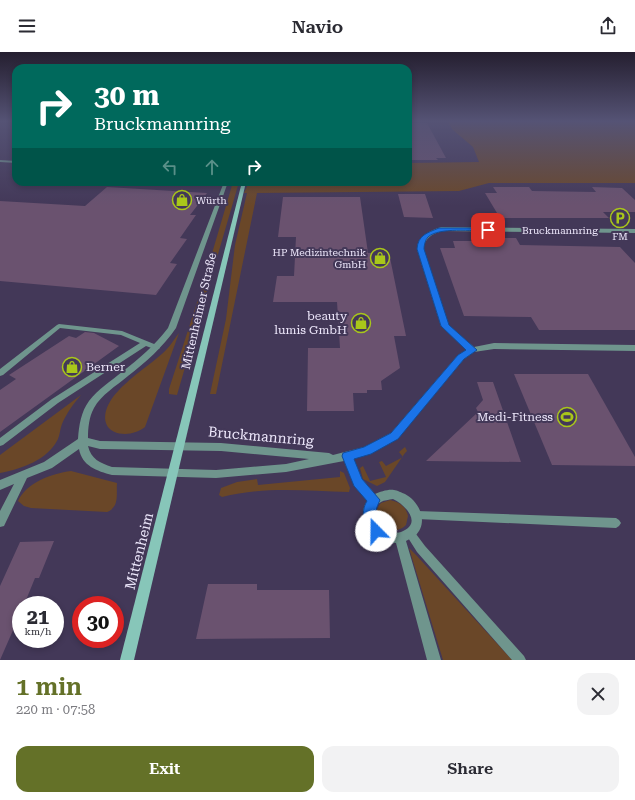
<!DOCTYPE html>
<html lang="en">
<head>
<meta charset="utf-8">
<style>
	body { margin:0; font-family:"Roboto Serif",serif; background:#f2f2f3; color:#2b2b33; height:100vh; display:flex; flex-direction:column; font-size:15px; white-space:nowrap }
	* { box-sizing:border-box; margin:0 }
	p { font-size:13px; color:#7c7c81 }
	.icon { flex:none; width:22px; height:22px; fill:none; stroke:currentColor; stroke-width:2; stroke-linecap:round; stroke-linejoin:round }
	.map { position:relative; height:608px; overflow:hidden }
	.details { display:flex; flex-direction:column; background:#fff; flex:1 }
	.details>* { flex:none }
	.guide { position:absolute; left:12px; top:12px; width:400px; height:122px; border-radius:12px; box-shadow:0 2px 6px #0003; background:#00695c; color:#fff; overflow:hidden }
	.speed { position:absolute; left:12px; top:544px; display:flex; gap:8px; font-size:20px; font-weight:700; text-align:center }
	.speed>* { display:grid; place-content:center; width:52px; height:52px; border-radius:50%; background:#fff; box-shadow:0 2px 6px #0003; line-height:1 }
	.speed small { font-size:10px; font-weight:400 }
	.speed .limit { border:6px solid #d22; background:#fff; color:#111 }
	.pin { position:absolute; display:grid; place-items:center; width:34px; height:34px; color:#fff; margin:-17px; border-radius:8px; box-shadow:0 2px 6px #0006 }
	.me { position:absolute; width:44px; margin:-22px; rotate:338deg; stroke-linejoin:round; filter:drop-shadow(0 0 3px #0008) }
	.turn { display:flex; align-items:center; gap:14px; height:84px; padding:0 16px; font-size:18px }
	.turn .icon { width:52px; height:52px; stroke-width:2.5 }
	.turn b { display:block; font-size:28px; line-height:34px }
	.lanes { display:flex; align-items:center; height:38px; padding:0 16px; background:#0003; justify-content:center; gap:20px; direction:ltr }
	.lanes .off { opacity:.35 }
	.round { display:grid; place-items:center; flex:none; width:42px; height:42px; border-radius:12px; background:#f2f2f3 }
	.summary { display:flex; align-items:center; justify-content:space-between; height:68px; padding:0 16px }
	h1 { font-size:24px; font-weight:600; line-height:30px; color:#647128 }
	.action { display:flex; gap:8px; margin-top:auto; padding:8px 16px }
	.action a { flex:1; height:46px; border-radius:12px; background:#647128; color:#fff; font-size:16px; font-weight:600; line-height:46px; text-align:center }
	.action a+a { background:#f2f2f3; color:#2b2b33 }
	header { display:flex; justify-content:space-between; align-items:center; height:52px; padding:0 16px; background:#fff; font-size:18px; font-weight:600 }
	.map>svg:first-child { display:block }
	.green { fill:#6a4728 }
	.building { fill:#6a526f }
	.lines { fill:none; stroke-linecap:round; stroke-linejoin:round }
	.lane { fill:#6f958d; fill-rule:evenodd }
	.street { fill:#6f958d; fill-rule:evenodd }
	.secondary { fill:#87c6b9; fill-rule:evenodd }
	.route { fill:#1a73e8; stroke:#114b97 }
	.labels { text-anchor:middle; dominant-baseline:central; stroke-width:4; stroke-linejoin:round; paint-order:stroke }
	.far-poi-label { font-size:10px; fill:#ede7fb; stroke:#433858; text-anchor:start }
	.far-street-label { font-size:10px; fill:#ede7fb; stroke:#433858 }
	.street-label { font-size:12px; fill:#ede7fb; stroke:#433858 }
	.poi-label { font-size:12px; fill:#ede7fb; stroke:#433858; text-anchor:end }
	.near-street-label { font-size:14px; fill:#ede7fb; stroke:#433858 }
</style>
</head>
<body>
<header><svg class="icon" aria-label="menu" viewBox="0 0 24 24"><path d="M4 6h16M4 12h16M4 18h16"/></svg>Navio<svg class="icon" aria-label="share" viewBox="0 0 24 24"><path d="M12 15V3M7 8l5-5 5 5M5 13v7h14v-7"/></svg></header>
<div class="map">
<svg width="635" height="608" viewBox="0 0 635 608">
	<rect width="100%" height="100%" fill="#433858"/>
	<g class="green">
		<path d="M447,69H635V131H489L459,139L257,141L216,342H210L226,267L235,193L247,141H244L249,130H408V111L479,110L473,95L453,78Z"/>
		<path d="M233,130H239L177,343L169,342V337L203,232Z"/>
		<path d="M179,281L145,375C140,379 132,382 125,382C118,382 108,379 106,371C99,342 149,316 166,298C171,293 175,286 179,281Z"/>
		<path d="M81,343C74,351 66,362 62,372C60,377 60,382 58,387C48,408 21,417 0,421V403Z"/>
		<path d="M405,395L407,399L405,401L385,430L377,434L363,427L360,416L363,414L370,429L386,425L379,410L382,409L386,414L403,405L399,400Z"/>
		<path d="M71,419L117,431C116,442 120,455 107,460L31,456L24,454L18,449C27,430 51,422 71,419Z"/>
		<path d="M340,419L344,421L350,436L349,440C306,439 264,434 222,445L219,443L221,436L237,430L257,427L258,433L340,425Z"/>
		<path d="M390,448C400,450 406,455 408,464L406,473C391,488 366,468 381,451Z"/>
		<path d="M409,496L417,504L512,608H443Z"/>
	</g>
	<g class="building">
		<path d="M408,71H427L446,106H436L438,108H411L408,100Z"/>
		<path d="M107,135L207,141L190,163H196L180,186L187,187L170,211L177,212L156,243L0,229V149L85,154Z"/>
		<path d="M493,135H529L532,139L596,140L592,135L622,136L635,148V160H603L609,166H500L485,141H497Z"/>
		<path d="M398,142H425L433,166L404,165Z"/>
		<path d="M283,145H360L368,201H389L406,284H394L400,316L381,329L382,338H367V341H353L354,359H307L308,296H340L337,250H273L277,224H294L296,185H278Z"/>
		<path d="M480,186H516L520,193L620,195L635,211V278H539L531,265L464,264L440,196H455L453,189H482Z"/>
		<path d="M85,280L94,281L119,294L0,380V338L16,327L9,323L69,284L76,286Z"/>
		<path d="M514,322H588L635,405V414L552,413Z"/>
		<path d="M477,330H493L521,410L426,409L478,360L476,356L483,348Z"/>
		<path d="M54,489L39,526H35L24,553H21V560L0,608V534L20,490Z"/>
		<path d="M208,532H257V538H329L330,586L196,587Z"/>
	</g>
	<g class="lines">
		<g class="lane">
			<path d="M0,108L16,109V111L0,110Z"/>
			<path d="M59,272L122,279L159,294L160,296L157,298L146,294L58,351L3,393L0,394V386L52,347L140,291L121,283L60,276L3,323L0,324V317L57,273Z"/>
			<path d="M417,459L616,466L619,468L621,471L619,474L616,476L417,467L414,466L412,463L414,460Z"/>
			<path d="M410,476L413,478L425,494L524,604L526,608H512L417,500L405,481L407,478Z"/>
		</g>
		<path class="street" d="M224,130H228L176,276C163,295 146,310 128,324C116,334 101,343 94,356C89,365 88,376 88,386L100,389L221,391L329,401L333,403L364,395L391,381L458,303L467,298L441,274L417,197C419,184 429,179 441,175L635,177V181L442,179C432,182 425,186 423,197L448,273L474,295L494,291L635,293V299L494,297L474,300L464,307L397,387L370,401L353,406L362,427L375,442C380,440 388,437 394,438C397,438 402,441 405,442C420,450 429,471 415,484C412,486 409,487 406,489L441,608H427L396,491C377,491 353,466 368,448L354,433L344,409L286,420L216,426L112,423C97,419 82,414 79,397L52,416L27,426L4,474L0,475V459L14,432L0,438V428L44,410L78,387C79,373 81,360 89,349C98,337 111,329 122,320C139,307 155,293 168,276ZM88,394L100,397L221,399L309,407L286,412L216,418L112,415C100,411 91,407 88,394ZM393,447C406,453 423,472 401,480C386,485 363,460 381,450C384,448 389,448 393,447Z"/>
		<path class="secondary" d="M242,130H246L134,608H120Z"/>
	</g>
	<linearGradient id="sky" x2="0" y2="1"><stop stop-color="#251f30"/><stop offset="0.45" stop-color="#555375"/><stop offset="1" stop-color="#555375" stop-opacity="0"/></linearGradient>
	<rect width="635" height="154" fill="url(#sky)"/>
	<path class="route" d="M439,176H488L491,178L488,179C473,179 439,175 428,185C425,188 424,194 424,197L449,273L477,298L464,307L398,387L371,402L354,407L362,427L380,448C372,465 376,463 383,479L381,483L376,485C363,479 360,460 367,449L354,434L342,404L343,401L364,395L391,381L458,303L466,298L441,274L417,197C418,183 427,181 439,176Z"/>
	<defs>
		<g id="shop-ring" transform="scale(1)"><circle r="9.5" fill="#433858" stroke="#a9c71a" stroke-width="1.5"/><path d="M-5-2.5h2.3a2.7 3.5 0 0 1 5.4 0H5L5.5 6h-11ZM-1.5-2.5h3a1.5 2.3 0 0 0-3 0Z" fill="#a9c71a"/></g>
		<g id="parking-ring" transform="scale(1)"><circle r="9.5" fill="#433858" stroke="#a9c71a" stroke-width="1.5"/><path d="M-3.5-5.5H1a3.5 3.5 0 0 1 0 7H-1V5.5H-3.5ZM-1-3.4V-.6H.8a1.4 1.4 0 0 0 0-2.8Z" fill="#a9c71a"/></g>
		<g id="stadium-ring" transform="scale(1)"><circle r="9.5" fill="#433858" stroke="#a9c71a" stroke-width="1.5"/><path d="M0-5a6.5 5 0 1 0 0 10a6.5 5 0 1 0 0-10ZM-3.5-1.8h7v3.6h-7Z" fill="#a9c71a"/></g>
	</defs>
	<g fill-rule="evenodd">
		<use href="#shop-ring" x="182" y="148"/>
		<use href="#parking-ring" x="620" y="166"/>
		<use href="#shop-ring" x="380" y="206"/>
		<use href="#shop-ring" x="361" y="271"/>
		<use href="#shop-ring" x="72" y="315"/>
		<use href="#stadium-ring" x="567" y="365"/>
	</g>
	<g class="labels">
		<g class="far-poi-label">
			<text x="196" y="148">Würth</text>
			<text x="620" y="184" text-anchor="middle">FM</text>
			<text x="366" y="200" text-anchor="end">HP Medizintechnik<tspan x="366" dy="12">GmbH</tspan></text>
		</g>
		<g class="far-street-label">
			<text x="560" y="178">Bruckmannring</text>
		</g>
		<g class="street-label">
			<text transform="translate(199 259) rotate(-77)">Mittenheimer Straße</text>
		</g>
		<g class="poi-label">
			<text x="347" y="264">beauty<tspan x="347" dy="14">lumis GmbH</tspan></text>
			<text x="86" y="315" text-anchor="start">Berner</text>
			<text x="553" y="365">Medi-Fitness</text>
		</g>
		<g class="near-street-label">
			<text transform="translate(261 384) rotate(5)">Bruckmannring</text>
			<text transform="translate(139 499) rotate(-76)">Mittenheim</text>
		</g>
	</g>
</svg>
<div class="speed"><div>21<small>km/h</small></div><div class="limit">30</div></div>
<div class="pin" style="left:488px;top:178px;background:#d93025"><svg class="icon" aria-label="arrive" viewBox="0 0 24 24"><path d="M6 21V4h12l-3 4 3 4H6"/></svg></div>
<svg class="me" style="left:376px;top:479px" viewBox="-20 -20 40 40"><circle r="19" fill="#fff"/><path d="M0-13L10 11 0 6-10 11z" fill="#1a73e8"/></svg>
<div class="guide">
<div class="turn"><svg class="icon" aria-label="right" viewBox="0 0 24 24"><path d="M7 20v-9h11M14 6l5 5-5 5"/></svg><div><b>30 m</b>Bruckmannring</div></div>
<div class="lanes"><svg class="icon off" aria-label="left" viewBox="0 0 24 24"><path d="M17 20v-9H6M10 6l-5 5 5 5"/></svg><svg class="icon off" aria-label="ahead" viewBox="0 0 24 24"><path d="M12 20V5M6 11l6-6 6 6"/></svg><svg class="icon" aria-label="right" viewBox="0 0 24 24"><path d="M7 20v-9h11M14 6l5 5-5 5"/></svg></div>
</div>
</div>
<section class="details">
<div class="summary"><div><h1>1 min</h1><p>220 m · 07:58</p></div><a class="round"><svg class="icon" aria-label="close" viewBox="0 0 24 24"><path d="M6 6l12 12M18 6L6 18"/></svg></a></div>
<div class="action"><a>Exit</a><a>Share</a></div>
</section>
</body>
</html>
